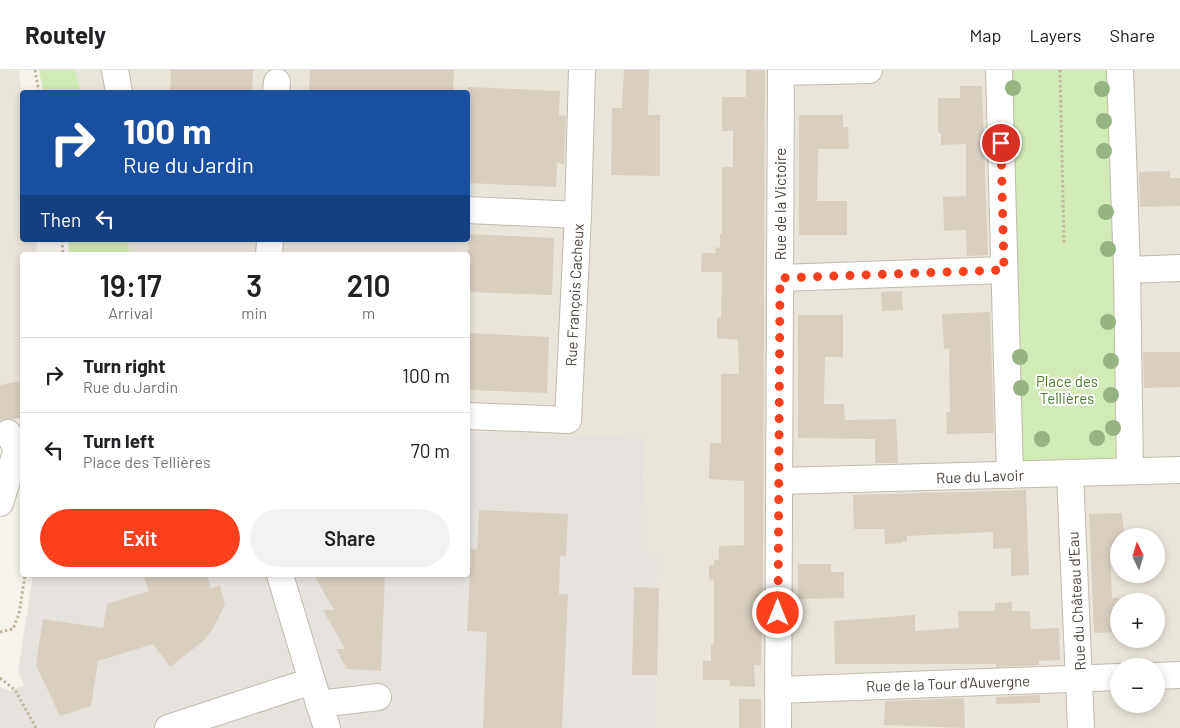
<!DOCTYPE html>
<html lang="en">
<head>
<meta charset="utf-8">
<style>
	body { margin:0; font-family:Barlow,sans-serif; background:#f2f2f2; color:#202124; height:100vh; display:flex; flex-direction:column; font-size:19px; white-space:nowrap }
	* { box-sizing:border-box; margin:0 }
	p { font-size:16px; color:#757577 }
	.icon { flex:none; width:28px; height:28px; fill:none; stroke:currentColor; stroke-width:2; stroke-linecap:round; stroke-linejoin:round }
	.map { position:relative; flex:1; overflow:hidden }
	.panel { position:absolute; left:20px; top:182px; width:450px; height:325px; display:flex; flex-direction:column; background:#fff; border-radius:5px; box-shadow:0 2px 8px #0003 }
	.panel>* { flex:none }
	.top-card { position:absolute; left:20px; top:20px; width:450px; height:152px; border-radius:5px; box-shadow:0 2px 8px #0003; background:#1a4fa0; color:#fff; overflow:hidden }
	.needle { width:32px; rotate:356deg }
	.tools { position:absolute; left:1110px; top:458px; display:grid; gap:10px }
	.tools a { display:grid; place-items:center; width:55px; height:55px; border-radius:50%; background:#fff; box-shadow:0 2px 8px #0003; font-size:25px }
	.pin { position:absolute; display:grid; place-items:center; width:42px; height:42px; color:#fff; margin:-21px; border:2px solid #fff; border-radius:50%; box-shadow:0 1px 5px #0007 }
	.me { position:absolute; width:55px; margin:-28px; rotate:0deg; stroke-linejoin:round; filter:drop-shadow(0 0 4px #0008) }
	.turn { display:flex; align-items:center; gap:18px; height:105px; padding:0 20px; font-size:22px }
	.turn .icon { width:65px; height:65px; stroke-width:2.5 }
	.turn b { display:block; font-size:35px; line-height:42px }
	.then { display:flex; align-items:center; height:48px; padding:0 20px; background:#0003; gap:10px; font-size:19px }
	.eta { display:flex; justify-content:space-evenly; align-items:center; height:85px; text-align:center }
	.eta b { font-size:30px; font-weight:600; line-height:35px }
	.button { display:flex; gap:10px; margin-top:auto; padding:10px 20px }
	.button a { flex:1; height:58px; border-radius:30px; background:#fc3f1d; color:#fff; font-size:20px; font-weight:600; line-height:58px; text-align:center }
	.button a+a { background:#f2f2f2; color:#202124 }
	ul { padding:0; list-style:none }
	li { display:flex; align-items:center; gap:15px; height:75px; padding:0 20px; border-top:1px solid #e0e0e0 }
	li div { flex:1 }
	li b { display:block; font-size:19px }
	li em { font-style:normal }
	header { display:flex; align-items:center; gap:30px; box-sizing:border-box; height:70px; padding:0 25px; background:#fff; border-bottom:1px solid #e0e0e0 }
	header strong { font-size:24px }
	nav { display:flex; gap:28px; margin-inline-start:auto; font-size:18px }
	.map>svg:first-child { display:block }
	.residential { fill:#eae5da; fill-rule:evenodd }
	.industrial { fill:#e6e2dd }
	.green { fill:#d2eab5 }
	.building { fill:#d8cfc1 }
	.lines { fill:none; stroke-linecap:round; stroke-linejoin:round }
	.minor-casing { stroke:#c2bbae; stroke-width:28 }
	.path { stroke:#c4b79f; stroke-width:3; stroke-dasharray:2.5 2.5; stroke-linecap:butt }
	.minor { stroke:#fff; stroke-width:26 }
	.tree { fill:#97b381 }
	.route { stroke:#fc3f1d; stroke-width:9; stroke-dasharray:0 16.2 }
	.labels { text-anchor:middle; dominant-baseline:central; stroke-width:4; stroke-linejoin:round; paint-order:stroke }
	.street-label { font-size:15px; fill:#4b4439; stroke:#fff }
	.park-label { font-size:15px; fill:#4a7f2a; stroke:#fff }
</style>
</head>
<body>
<header>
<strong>Routely</strong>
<nav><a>Map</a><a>Layers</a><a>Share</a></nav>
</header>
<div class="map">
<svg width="1180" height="658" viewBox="0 0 1180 658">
	<rect width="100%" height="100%" fill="#f6f3ec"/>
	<g class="residential">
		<path d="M0,0L19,1L22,27V170H37L36,185H22V332L17,333L19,349L0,353Z"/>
		<path d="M75,0H1180V658H656L658,484L642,482L644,369L468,362V185H131L126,170H468V22H81ZM1119,466H1156V504H1119ZM1119,531H1156V569H1119ZM1119,596H1156V634H1119Z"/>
	</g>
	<path class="industrial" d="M468,362L644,368L642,482L658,484L656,658H0V617L10,621L24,615L18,601L33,505H468Z"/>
	<g class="green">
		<path d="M39,0H75L81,22H43Z"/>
		<path d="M1010,0H1108L1120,392L1019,393Z"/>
		<path d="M68,170H126L131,185H69Z"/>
	</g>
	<g class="building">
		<path d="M171,0H253L252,22H170Z"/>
		<path d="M310,0H454L453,22H309Z"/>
		<path d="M624,0H649L648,45H660V106L611,105L612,38H622Z"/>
		<path d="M746,0L765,1L763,509L761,595H754L755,617L730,616L729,610H703V590L711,591V574H714V511L709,509V495H714V490H719V476L744,475V411L709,409L710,373H721V304H739L738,270L717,268V248H721L722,202H701L702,183H716L715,177L720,178V164H722V97H733V61H722V27H746Z"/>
		<path d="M960,16H982L988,185L967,186L966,160L944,161L943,127L966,126V74L941,75V63H938V28H960Z"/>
		<path d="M468,17L560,21L559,45L566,46L564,94L557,93L556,117L468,113Z"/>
		<path d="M799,45H843V57H848L849,79H818L817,131H847V165H799Z"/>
		<path d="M1170,101V108H1180V136L1140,137L1139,102Z"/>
		<path d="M468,164L554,168L552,225L468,222Z"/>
		<path d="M902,221L903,240L882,241L881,222Z"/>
		<path d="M990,242L994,363L947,364L946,342H950L949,278L944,279L942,244Z"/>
		<path d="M798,245H843V287H825L824,334H844L845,350L896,349L898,393H875V369L798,368Z"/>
		<path d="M468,263L549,267L547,323L468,320Z"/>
		<path d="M1143,282H1180V317L1144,318Z"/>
		<path d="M22,311V348L0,350V315Z"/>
		<path d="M1026,420L1029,505L1011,506V478L993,479V462L907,466V471H902V473L885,474L884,459H854L853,425Z"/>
		<path d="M479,440L568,444L566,486H560L559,524H568L562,658H483L487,562L467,561L471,479L477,480Z"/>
		<path d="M1122,443L1124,466H1119V477H1110L1112,528H1119V562L1094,563L1089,444Z"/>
		<path d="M798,494H831V502H844V528L798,529Z"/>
		<path d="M143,505H207L211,518L220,515L225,535L212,560L202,572L170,597L153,574L98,591L91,636L60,646L36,595L43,549L103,558L107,534L149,521Z"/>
		<path d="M314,505H385L381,601L347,599L336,579H345L323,540H334Z"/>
		<path d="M634,517L659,518L657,605H632Z"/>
		<path d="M1012,532V541H1030L1031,559L1059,558L1060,590L1039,591V595L996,597V594H835L834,551L915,545V561L959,558L958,541H995V533Z"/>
		<path d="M1040,625V633L996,634V627Z"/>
		<path d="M964,628L965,658L884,655L885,631Z"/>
		<rect x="739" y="629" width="22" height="29"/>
	</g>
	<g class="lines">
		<g class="minor-casing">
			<g id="minor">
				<path d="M115,0L119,22"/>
				<path d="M999,0L1010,405"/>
				<path d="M1120,0L1127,200L1130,401"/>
				<path d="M781,2L869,0"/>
				<path d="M276,22L277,12"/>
				<path d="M468,140L578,145"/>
				<path d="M269,185L270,170"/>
				<path d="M1127,200L1180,198"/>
				<path d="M780,208L1004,200"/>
				<path d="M468,346L568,350L578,145L582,0"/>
				<path d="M1070,404L1081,658"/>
				<path d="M779,411L1180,400"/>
				<path d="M0,433L17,379L8,363"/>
				<path d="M280,505L312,611"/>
				<path d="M1156,606L1180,605"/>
				<path d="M778,620L1119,607"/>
				<path d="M319,634L378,627"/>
				<path d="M168,658L312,611L327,658"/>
				<path d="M778,658L781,0"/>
			</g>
		</g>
		<g class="path">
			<path d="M35,0L39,22"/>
			<path d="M1060,0L1064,173"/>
			<path d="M62,170L63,185"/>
			<path d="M0,562L13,559L19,544L25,505"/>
			<path d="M0,608L15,620L36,658"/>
		</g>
		<use href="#minor" class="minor"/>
	</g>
	<g class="tree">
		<circle cx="1013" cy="18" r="8"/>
		<circle cx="1102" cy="19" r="8"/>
		<circle cx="1104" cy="51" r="8"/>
		<circle cx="1104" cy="81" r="8"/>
		<circle cx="1106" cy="142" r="8"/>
		<circle cx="1108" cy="179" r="8"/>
		<circle cx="1108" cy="252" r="8"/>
		<circle cx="1020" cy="287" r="8"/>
		<circle cx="1111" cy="291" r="8"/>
		<circle cx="1021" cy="318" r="8"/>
		<circle cx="1111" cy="325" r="8"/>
		<circle cx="1113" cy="358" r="8"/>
		<circle cx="1097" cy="368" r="8"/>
		<circle cx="1042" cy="369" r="8"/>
	</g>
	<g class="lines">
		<path class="route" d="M778,543L780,208L1004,200L1001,73"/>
	</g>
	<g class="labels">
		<g class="street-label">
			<text transform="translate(780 134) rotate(-90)">Rue de la Victoire</text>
			<text transform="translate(574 225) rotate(-87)">Rue François Cacheux</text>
			<text transform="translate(980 406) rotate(-2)">Rue du Lavoir</text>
			<text transform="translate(1076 531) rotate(-93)">Rue du Château d'Eau</text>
			<text transform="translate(948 613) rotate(-2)">Rue de la Tour d'Auvergne</text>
		</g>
		<g class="park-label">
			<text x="1067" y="311">Place des<tspan x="1067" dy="17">Tellières</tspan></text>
		</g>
	</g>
</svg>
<div class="tools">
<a><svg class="needle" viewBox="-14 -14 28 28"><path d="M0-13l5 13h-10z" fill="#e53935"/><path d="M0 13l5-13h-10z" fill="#757577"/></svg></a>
<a>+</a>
<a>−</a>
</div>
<div class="pin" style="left:1001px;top:73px;background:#d93025"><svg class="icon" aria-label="arrive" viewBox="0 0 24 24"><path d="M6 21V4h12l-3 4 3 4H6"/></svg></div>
<svg class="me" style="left:778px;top:543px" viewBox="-20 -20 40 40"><circle r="17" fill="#fc3f1d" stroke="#fff" stroke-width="3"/><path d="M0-11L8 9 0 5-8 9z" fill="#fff"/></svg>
<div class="top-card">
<div class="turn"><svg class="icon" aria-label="right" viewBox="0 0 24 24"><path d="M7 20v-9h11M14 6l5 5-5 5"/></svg><div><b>100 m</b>Rue du Jardin</div></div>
<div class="then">Then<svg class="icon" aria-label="left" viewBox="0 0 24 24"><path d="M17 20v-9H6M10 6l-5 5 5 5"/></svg></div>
</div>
<section class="panel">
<div class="eta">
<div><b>19:17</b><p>Arrival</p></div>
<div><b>3</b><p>min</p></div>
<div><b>210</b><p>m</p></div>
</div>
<ul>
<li><svg class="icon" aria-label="right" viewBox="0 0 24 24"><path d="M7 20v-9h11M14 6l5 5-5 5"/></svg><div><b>Turn right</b><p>Rue du Jardin</p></div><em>100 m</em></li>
<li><svg class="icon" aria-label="left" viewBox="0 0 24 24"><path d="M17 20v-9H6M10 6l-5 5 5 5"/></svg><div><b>Turn left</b><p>Place des Tellières</p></div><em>70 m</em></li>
</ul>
<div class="button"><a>Exit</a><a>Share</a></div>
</section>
</div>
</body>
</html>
